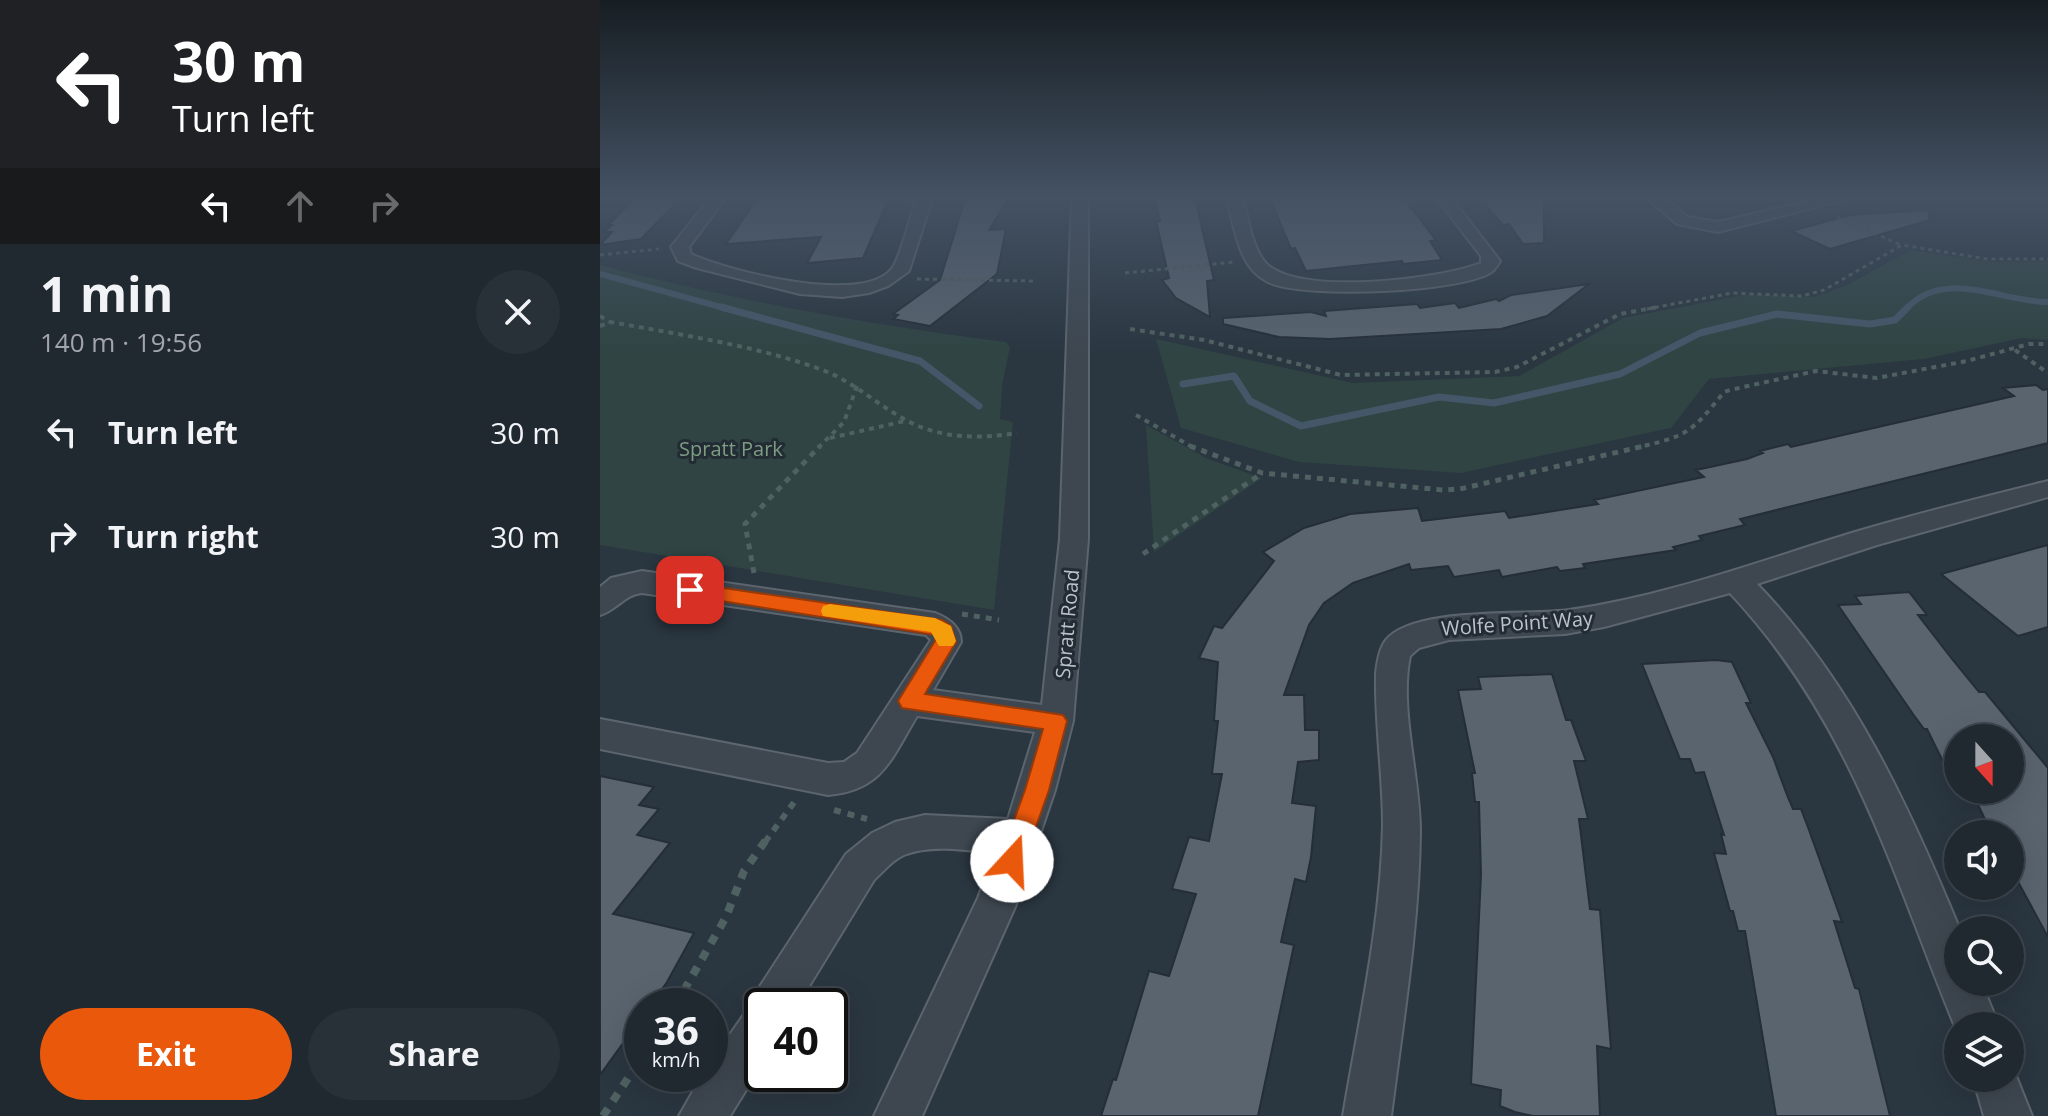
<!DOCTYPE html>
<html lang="en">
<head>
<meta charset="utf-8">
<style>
	body { margin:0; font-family:"Open Sans",sans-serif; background:#283038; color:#f1f3f6; height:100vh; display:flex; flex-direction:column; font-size:30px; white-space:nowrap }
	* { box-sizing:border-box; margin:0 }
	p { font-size:26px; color:#a2a6ab }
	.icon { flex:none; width:44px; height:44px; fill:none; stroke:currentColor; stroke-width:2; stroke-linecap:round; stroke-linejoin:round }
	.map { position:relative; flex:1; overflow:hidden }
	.details { display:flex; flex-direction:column; background:#202830; width:600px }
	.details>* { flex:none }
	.banner { background:#202124; color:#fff; overflow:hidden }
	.needle { width:52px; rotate:159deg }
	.tools { position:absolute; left:1344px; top:724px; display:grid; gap:16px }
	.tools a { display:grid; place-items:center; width:80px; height:80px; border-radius:50%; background:#202830; box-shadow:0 8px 32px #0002,0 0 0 2px #3d444c; font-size:40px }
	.speed { position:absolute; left:24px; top:988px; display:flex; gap:16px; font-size:40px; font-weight:700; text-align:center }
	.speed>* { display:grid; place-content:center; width:104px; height:104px; border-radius:50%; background:#202830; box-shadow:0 8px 32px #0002,0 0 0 2px #3d444c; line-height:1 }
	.speed small { font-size:20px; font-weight:400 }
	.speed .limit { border:4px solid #111; border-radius:12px; background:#fff; color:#111 }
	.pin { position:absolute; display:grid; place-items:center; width:68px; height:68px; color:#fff; margin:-34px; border-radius:16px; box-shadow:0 4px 12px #0006 }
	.me { position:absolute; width:88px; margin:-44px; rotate:20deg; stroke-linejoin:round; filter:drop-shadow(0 0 6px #0008) }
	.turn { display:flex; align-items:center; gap:28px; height:168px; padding:0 40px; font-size:36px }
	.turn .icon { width:104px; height:104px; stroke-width:2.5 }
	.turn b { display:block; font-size:56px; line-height:68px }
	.lanes { display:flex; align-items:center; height:76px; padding:0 40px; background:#0003; justify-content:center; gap:40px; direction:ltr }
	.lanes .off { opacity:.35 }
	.round { display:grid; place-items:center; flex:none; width:84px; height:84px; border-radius:42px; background:#283038 }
	.head { display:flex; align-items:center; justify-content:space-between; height:136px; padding:0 40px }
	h1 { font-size:48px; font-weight:700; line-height:60px }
	.button { display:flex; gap:16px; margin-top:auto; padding:16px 40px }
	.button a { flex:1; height:92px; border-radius:48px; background:#ea580c; color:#fff; font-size:32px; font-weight:700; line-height:92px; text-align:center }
	.button a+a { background:#283038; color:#f1f3f6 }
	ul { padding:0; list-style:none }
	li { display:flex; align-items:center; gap:24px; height:104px; padding:0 40px }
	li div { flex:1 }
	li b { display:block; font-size:30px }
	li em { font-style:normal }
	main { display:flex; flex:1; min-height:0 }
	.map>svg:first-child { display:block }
	.green { fill:#2f4443 }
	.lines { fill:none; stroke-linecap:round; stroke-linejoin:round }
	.stream-far1 { stroke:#445768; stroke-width:6 }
	.stream { stroke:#445768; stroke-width:7 }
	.building { fill:#59646f; stroke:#252e37; stroke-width:2 }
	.minor-casing { stroke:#5c656d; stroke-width:4 }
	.path-far4 { stroke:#4f6161; stroke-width:3; stroke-dasharray:4 4; stroke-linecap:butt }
	.path-far3 { stroke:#4f6161; stroke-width:4; stroke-dasharray:5 5; stroke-linecap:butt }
	.path-far2 { stroke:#4f6161; stroke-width:5; stroke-dasharray:6 6; stroke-linecap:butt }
	.path-far1 { stroke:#4f6161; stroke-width:6; stroke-dasharray:7 7; stroke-linecap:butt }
	.path { stroke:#4f6161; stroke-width:8; stroke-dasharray:9 9; stroke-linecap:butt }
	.minor { fill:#3e4750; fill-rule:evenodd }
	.route { fill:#ea580c; stroke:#983908; stroke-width:2 }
	.slow { fill:#f59e0b }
	.labels { text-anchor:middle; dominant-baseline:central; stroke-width:6; stroke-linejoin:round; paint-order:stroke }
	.park-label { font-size:20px; fill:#7c9d81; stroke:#232c35 }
	.street-label { font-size:20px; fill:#bbc2ca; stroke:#232c35 }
</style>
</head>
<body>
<main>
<section class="details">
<div class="banner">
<div class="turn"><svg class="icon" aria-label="left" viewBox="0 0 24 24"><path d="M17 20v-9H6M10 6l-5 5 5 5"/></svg><div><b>30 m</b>Turn left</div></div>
<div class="lanes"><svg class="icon" aria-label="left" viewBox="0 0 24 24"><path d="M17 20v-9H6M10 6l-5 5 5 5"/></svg><svg class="icon off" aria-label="ahead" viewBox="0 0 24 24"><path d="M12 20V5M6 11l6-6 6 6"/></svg><svg class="icon off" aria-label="right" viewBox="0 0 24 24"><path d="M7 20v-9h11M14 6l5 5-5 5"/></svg></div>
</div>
<div class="head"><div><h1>1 min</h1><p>140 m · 19:56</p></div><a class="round"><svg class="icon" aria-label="close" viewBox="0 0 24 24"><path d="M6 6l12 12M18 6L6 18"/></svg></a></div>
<ul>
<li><svg class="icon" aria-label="left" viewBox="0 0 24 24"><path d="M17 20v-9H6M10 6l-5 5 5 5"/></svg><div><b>Turn left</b></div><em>30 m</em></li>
<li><svg class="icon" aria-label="right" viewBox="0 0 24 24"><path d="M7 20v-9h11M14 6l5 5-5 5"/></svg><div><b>Turn right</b></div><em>30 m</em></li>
</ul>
<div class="button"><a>Exit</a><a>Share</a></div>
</section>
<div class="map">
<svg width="1448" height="1116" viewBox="0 0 1448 1116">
	<rect width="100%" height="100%" fill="#2a3640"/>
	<g class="green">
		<path d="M1310,250L1394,262L1448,261V340L1422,338L1324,359L1109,379L1071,428L861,473L699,462L581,428L556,339L753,383L919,376L1023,318L1150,294L1214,297L1248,285Z"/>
		<path d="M0,265C133,300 269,325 406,342L410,347L402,385L400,419L413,422L394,610L0,545Z"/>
		<path d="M546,425L608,459L662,478L554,552Z"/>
	</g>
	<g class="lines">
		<g class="stream-far1">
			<path d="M0,274L128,309"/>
			<path d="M1306,309C1345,267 1400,302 1448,302"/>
		</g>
		<g class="stream">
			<path d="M121,307L320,361L379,406"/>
			<path d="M583,384L634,376L650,401L701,426L839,397L894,403L1020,374L1100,333L1177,314L1270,324L1295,320L1308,307"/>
		</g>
	</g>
	<g class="building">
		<path d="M37,196H83L41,239L0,245L12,232H4L12,225H8Z"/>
		<path d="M159,196H290L263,258L207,263L221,237L126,244Z"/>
		<path d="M366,196H410L389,230L406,229L397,274L330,326L293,319L298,315L293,314L340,280Z"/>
		<path d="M554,196L595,198L614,280L607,281L610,317L576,298L562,280L569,278L556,221H560Z"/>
		<path d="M669,196H802L836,240L830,241L842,260L803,264L802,261L706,271L695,248L691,249Z"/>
		<path d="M882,196H944V243L923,244L909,224L903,225L883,203L888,202Z"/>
		<path d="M1328,210L1330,220L1230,249L1191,231L1250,215Z"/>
		<path d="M989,284L947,316L901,329L730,339L679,337L623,324V318L711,312L726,316L724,311L817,304L820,308L855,303L859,308L896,299L899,301L911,295Z"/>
		<path d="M1436,385L1443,390L1448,389V443L1140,519L1145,525L1099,536L1102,540L1073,547L1076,550L983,564L985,568L960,571L957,567L902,577L899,570L854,577L848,566L811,570L809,564L753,583L724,603L709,625L684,695H704L705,730H719V760L698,762L692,803L716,806L711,857L706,882L695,879L681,942L694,945L658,1116H501L513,1079L516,1080L549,971L569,976L596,894L572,889L589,837L609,841L622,774H612L618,721H614L618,662L599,658L614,626L622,628L674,561L663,552L704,528L750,514L818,508L822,521L905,511L909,518L998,504L994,500L1104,477L1096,470L1147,459L1163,453L1160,451L1188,444L1191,447L1414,396L1403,388Z"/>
		<path d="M1448,545V627L1418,636L1341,574Z"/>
		<path d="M1309,592L1327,615H1318L1352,659L1379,692H1385L1448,768V937L1410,867V834H1392L1371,790H1410V738H1358V792L1327,729H1324L1313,714L1238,605L1261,604L1255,596Z"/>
		<path d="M1116,660L1132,662L1151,703H1146L1173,757L1187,795L1193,809H1201L1209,830L1242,922L1234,921L1255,988L1259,989L1290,1116H1176L1145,931H1138L1133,911H1130L1114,853L1126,854L1121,834L1124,835L1104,772L1095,773L1090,759H1080L1042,664Z"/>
		<path d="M952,674L966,720H971L986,761H974L988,819H979L990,909L1000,910L1011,1049L997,1046L1000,1116H933L915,1112L900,1106L901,1090L871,1084L881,875L879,802H875L872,773H875L858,690L881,689L878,677Z"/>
		<path d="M0,776L54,787L39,805L59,809L37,835L70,843L13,914L94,933L67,982L50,1006H42V1017L0,1075Z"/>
	</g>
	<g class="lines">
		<g class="minor-casing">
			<g id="minor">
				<path d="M112,196H127L89,247L91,254C127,271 267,307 293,267C303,250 310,216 317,196H333L309,271L288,286L269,293L242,297L200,294L97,268L78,261L71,247Z"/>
				<path d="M472,196H488V539L473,721L455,790L415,907L322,1116H274L378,898L395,853C368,850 330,844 304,855C292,860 283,872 274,880L197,1006H162V1064L130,1116H79L103,1074H110V1063L150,1006L157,991L246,854L272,833L295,822L325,815L408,819L435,732L317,716C291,759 283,790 228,795L0,749V719L228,763L244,762L257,753L331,640L326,635L42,593C24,595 17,610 0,615V587L11,578L42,571L335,613C348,618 361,627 361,642L333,690L442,705L460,539Z"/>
				<path d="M626,196H642C648,216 651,244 664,261C692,298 841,279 881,263V256L835,196H850L900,261C899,263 894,270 893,271C864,293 701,299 668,282C637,267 635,226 626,196Z"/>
				<path d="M1044,196H1061L1088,217L1118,222L1230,196H1259L1118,232L1077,224Z"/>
				<path d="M1448,481V497L1277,545L1157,584C1252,682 1309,806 1360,930H1358V982H1381L1399,1026H1358V1034C1291,872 1254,726 1130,593L1004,627L965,634L849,640L819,648L810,656C799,709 820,776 820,831C819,927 803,1021 791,1116H743C759,1020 781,924 783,826C783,775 775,725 776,674C777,663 779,649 786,640C815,606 925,616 969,610C1067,596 1160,561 1255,532C1319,513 1384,497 1448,481Z"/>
				<path d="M1410,1061L1432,1116H1384L1373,1078H1410Z"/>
			</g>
		</g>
		<g class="path-far4">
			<path d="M1237,217L1301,245"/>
			<path d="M0,255L59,249"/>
			<path d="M525,273L634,262"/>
			<path d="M317,279L433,281"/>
			<path d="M1047,309L1132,293L1202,296L1224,290L1302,245L1387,259H1448"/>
		</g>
		<g class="path-far3">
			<path d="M0,316L10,322"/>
			<path d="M0,326L11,322C81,335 153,345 220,369C251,380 275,403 304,419C339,439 378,439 417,433"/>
			<path d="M530,329L604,340L741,375L895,372L917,367L1020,314L1058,307"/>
			<path d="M1415,350L1448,373"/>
			<path d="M536,415L594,448"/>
			<path d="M230,438L305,421"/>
			<path d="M218,448L244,422L257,386"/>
			<path d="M1035,448C1088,436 1091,433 1124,392L1130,390L1216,371L1277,378L1367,361L1429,344H1448"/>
		</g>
		<g class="path-far2">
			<path d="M590,446L662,473L843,490L860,489L1044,446"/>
			<path d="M543,554L661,474"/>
			<path d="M154,573L145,524L220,446"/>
			<path d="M362,614L399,620"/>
		</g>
		<g class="path-far1">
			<path d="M234,810L267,819"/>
			<path d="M165,842L195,801"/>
		</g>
		<g class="path">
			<path d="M75,1006L126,917L144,871L166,840"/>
			<path d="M31,1031L42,1033"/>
			<path d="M3,1116L42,1057"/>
		</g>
		<use href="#minor" class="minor"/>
	</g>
	<linearGradient id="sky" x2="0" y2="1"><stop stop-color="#171e23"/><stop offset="0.56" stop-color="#445264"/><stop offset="1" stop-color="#445264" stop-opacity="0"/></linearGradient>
	<rect width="1448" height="353" fill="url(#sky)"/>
	<path class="route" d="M90,583L342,620L351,626L356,642L325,694L463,715L467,721L449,790L421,869L412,873L403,869L399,861L425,790L443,729L302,708L298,701L335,641V635L84,595L81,590Z"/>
	<path class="slow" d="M230,604L335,618L351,626L356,641L353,646H339L331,632L223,616L221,611L223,606Z"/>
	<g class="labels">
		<g class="park-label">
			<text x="131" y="448">Spratt Park</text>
		</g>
		<g class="street-label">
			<text transform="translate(917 623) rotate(-4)">Wolfe Point Way</text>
			<text transform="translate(467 624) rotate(-85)">Spratt Road</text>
		</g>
	</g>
</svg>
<div class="tools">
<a><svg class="needle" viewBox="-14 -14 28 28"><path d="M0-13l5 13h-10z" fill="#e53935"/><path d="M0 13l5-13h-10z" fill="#a2a6ab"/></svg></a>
<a><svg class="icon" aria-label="sound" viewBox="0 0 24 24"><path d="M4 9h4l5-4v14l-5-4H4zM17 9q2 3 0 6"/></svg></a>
<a><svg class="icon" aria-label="search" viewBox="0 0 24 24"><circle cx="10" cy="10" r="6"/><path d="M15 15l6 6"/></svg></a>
<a><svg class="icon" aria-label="layers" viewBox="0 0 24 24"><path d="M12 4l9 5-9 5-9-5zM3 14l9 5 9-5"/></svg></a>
</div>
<div class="speed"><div>36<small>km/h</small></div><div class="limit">40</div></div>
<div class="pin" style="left:90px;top:590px;background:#d93025"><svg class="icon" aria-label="arrive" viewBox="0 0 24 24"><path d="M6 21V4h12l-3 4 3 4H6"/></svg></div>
<svg class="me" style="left:412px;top:861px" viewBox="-20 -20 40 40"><circle r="19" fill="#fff"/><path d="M0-13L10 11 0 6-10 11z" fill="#ea580c"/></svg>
</div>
</main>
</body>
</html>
